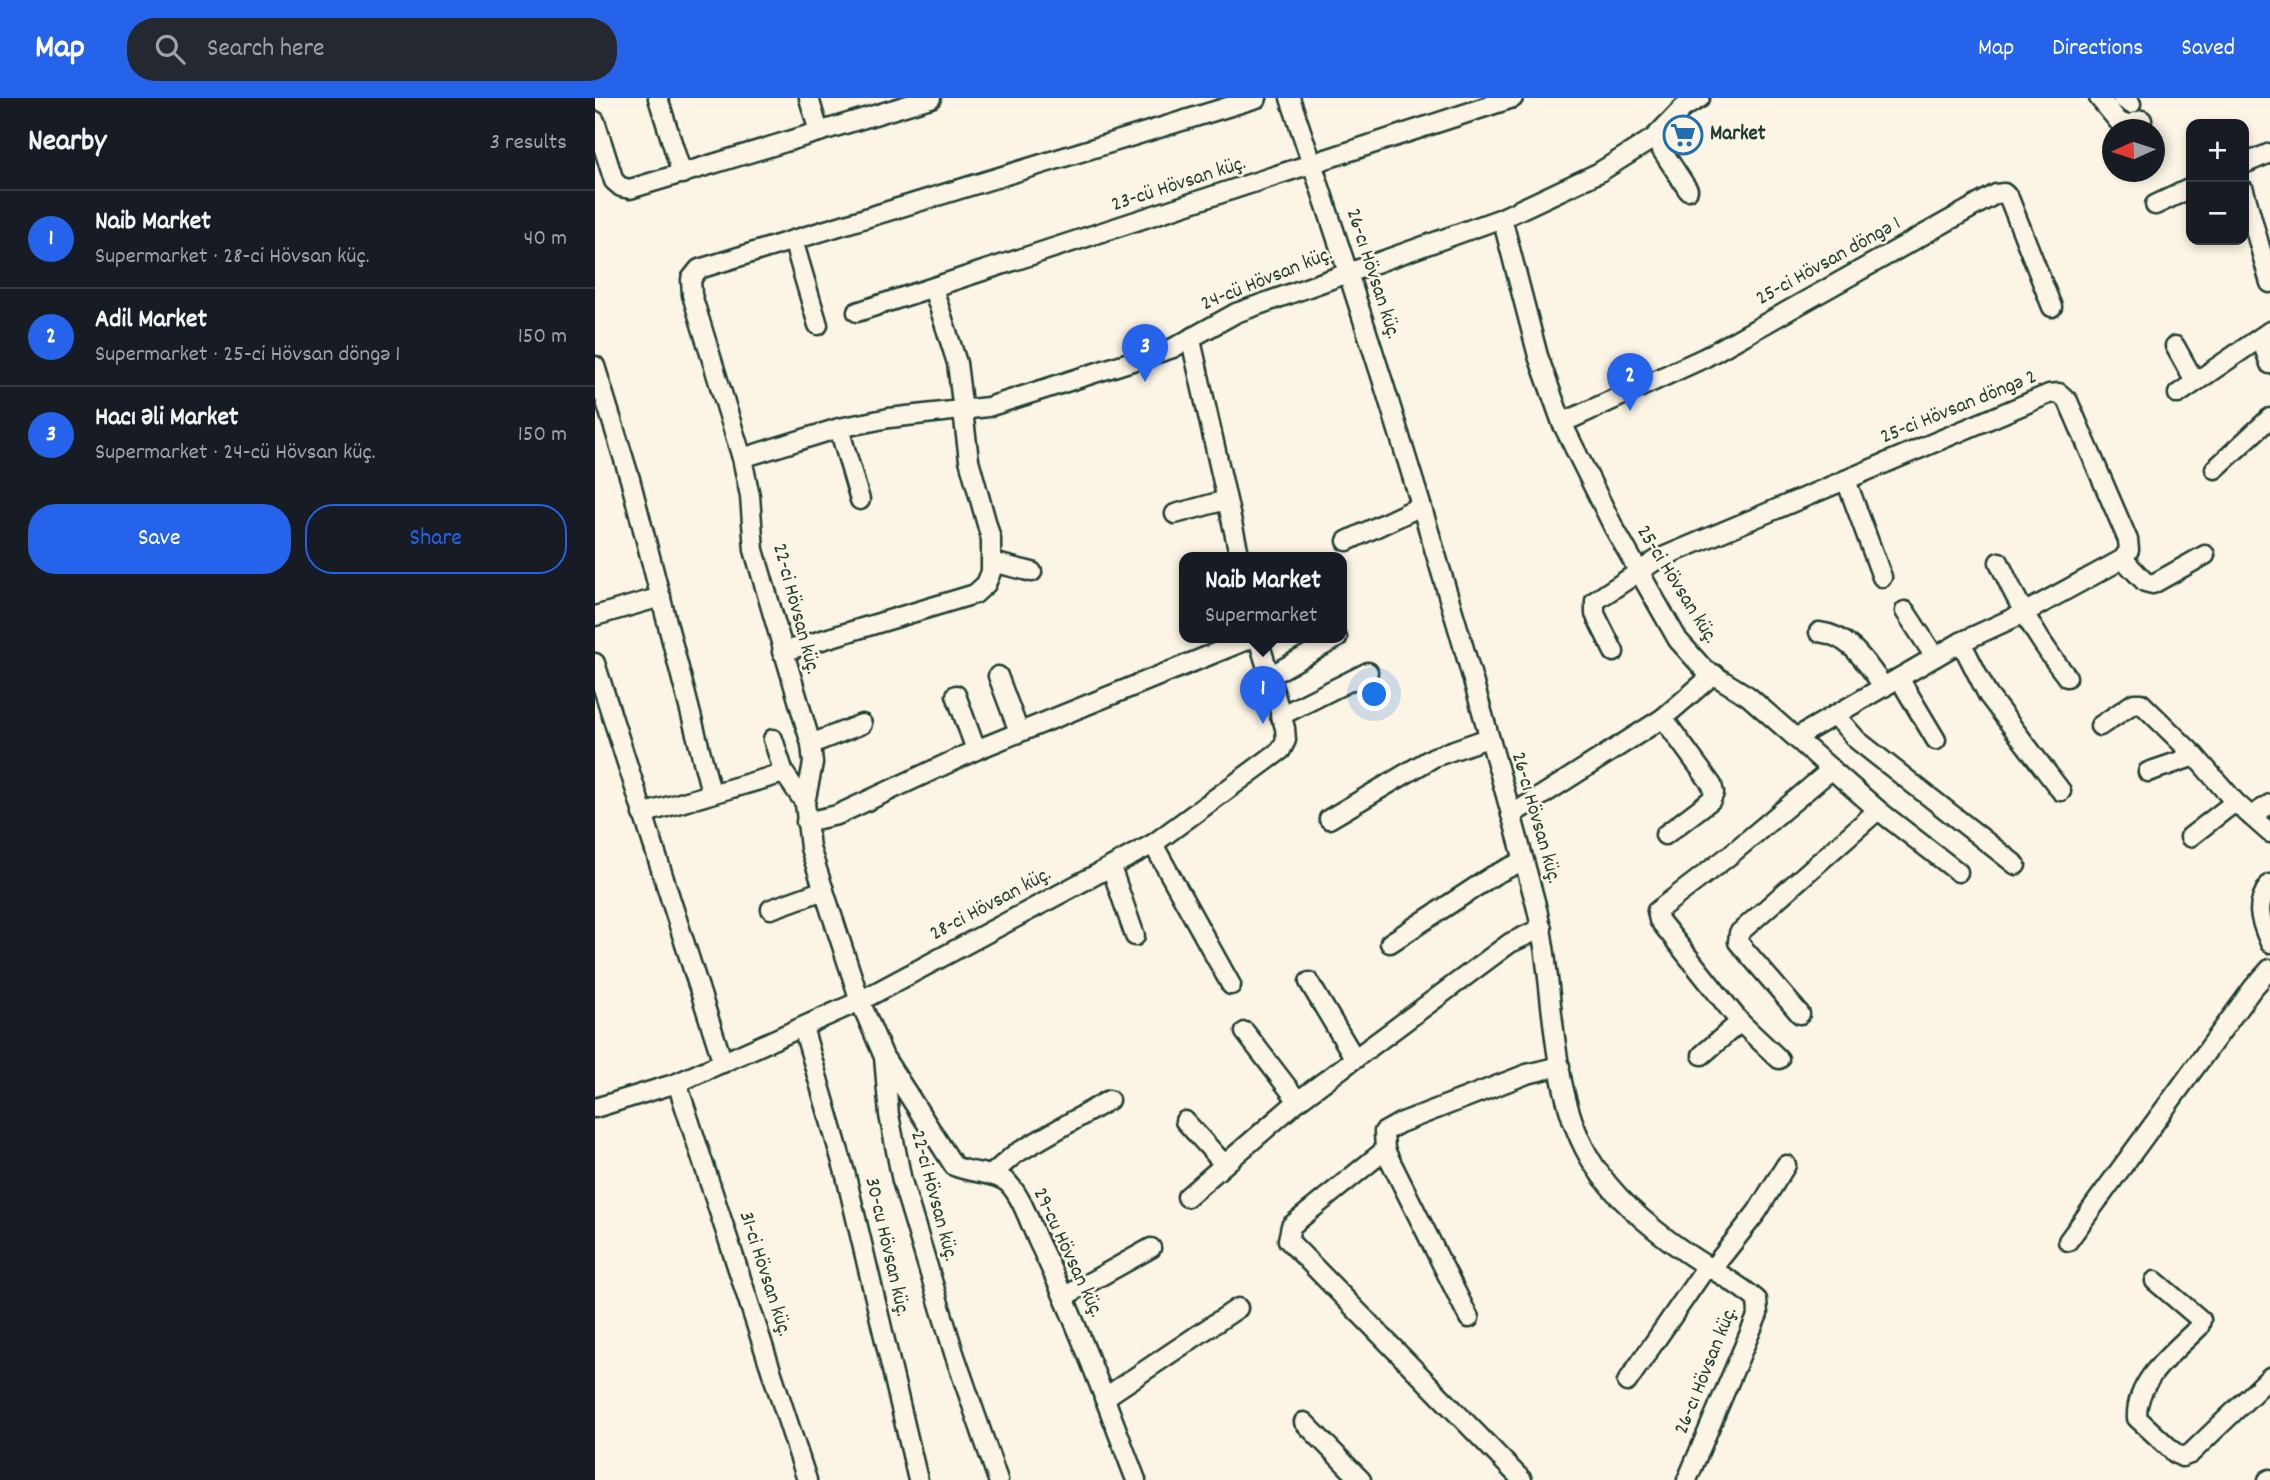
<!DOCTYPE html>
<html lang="en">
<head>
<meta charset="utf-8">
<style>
  :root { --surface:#171b24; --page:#242831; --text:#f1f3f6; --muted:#9ea1a6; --line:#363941; --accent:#2563eb }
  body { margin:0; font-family:Dekko,sans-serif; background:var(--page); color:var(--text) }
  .controls { position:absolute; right:21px; top:21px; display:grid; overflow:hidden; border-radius:14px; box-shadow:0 4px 10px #0003 }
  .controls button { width:63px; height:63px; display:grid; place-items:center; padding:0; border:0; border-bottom:2px solid var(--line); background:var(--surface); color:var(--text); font:35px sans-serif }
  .compass { position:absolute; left:1507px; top:21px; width:63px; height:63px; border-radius:50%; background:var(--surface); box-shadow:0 4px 10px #0003; rotate:267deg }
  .you { position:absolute; left:780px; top:597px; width:24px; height:24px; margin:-18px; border:5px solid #fff; border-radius:50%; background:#1a73e8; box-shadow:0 0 0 10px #1a73e833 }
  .badge { display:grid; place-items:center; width:46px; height:46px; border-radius:50%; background:var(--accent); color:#fff; font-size:23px; font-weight:700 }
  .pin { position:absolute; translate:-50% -58px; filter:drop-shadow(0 2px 4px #0008) }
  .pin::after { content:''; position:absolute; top:37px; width:24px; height:21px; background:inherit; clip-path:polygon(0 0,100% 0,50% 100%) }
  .popup { position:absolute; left:584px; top:454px; width:168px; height:91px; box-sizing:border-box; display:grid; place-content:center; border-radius:14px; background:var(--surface); filter:drop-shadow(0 2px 5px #0005); font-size:23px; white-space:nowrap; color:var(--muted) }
  .popup b { font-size:26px; color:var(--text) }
  .popup::after { content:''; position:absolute; left:50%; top:100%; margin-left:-14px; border:14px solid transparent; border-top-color:var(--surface) }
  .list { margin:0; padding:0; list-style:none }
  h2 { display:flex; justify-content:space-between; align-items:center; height:91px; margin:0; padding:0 28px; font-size:30px }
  h2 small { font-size:23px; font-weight:400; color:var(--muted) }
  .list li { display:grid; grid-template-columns:46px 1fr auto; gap:21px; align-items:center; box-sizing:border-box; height:98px; padding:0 28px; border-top:2px solid var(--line) }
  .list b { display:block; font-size:26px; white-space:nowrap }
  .list p { margin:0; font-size:23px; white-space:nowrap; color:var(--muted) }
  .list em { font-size:23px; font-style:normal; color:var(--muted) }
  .actions { display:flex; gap:14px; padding:21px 28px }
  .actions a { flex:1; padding:16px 0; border:2px solid var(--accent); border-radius:28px; text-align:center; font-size:24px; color:var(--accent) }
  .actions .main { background:var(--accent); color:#fff }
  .icon { flex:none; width:38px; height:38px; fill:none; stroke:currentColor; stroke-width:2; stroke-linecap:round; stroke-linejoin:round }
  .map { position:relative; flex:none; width:1675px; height:1382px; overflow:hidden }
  header { display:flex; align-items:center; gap:42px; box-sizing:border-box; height:98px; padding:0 35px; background:var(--accent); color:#fff }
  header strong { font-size:33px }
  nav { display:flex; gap:38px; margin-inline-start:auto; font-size:24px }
  .search { width:490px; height:63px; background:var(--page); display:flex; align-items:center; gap:18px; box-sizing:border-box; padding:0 24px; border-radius:28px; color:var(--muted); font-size:26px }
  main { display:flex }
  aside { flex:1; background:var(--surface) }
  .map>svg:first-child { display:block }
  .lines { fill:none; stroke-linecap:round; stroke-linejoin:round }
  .street-casing { stroke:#1f3d34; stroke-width:23 }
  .street { stroke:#fcf5e5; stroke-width:18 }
  .labels { text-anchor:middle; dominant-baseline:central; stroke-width:5; stroke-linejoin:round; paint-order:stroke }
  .poi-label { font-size:21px; font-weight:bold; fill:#1f3d34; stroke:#fcf5e5; text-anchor:start }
  .street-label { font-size:21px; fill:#1f3d34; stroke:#fcf5e5 }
</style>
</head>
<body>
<header>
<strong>Map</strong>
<div class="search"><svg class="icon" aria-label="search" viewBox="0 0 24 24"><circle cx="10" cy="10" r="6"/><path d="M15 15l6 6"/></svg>Search here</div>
<nav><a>Map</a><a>Directions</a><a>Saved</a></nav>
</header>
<main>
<aside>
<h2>Nearby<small>3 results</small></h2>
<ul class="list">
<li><span class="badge">1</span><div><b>Naib Market</b><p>Supermarket · 28-ci Hövsan küç.</p></div><em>40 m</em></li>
<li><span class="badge">2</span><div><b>Adil Market</b><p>Supermarket · 25-ci Hövsan döngə 1</p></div><em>150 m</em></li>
<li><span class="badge">3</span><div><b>Hacı Əli Market</b><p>Supermarket · 24-cü Hövsan küç.</p></div><em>150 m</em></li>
</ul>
<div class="actions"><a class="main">Save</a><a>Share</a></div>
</aside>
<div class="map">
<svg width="1675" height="1382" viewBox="0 0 1675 1382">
  <rect width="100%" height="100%" fill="#fcf5e5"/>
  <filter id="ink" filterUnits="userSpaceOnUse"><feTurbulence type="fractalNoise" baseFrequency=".0143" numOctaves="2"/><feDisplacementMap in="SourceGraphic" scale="14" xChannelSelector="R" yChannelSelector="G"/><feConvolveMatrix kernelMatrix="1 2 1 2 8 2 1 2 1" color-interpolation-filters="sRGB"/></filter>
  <g filter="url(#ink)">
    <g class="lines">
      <defs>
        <g id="street">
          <polyline points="63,0 87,76"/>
          <polyline points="214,0 224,34"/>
          <path d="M 695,0 C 785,265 867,533 940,803 C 962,887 951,994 999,1067 C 1021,1102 1057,1131 1090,1154 C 1114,1171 1140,1183 1162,1202 L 1163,1216 L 1092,1382"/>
          <polyline points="1504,0 1524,24 1532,27 1547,22"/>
          <polyline points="1527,0 1536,6"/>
          <polyline points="0,23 19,83 26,89 35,91 336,0"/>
          <polyline points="1059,40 1093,92"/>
          <polyline points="1649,66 1675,55"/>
          <polyline points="1649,92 1675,185"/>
          <polyline points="1560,107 1596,90"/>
          <polyline points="907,120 943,258 967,325 1018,428 1083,542 1109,571 1153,598 1283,712 1363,774"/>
          <polyline points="198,142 223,227"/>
          <polyline points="262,214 918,0"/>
          <polyline points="1666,241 1675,266"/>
          <polyline points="596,242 645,460"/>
          <polyline points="1580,248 1600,284"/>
          <polyline points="0,268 35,381 116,694"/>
          <polyline points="1583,296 1675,233"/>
          <polyline points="967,325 1109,260 1401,96 1409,95 1414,100 1457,209"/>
          <polyline points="244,330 265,402"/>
          <polyline points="147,360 244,330 294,320 393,309 578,250 641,215 907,120 1003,75 1059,40 1088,10 1105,0"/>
          <polyline points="1620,371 1675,320"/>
          <polyline points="1251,382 1287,479"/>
          <polyline points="580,416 631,402"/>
          <polyline points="752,443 826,408"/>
          <polyline points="1528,461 1550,484 1558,486 1610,457"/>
          <polyline points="397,464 437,474"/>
          <path d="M 1404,464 C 1423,507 1443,543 1472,579"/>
          <polyline points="1310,513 1340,559"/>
          <polyline points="0,518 66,499"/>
          <path d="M 1224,534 C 1256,538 1270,564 1289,589"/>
          <polyline points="1366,544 1393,597 1466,693"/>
          <polyline points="187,554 380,496 391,486 396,474 396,441 374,362 362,265 338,190"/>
          <polyline points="1019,554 1000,516 1000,503 1063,461 1454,296 1464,295 1473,303 1533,442 1534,452 1528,461 1427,516 1366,544 1202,639"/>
          <polyline points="0,565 128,965"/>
          <polyline points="403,578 424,634"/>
          <polyline points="673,579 742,540"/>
          <polyline points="1304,580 1341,642"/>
          <polyline points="361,597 381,652"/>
          <polyline points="1240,617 1262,642 1421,767"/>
          <polyline points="685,618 773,574"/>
          <polyline points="1068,620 1117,687 1119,695 1116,702 1070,737"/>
          <polyline points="1505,628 1539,605 1546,605 1600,658 1640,704 1675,735"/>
          <polyline points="178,641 189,675 210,705"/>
          <polyline points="216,646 267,626"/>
          <polyline points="1553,674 1600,658"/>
          <polyline points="47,716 189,675"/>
          <polyline points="916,717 1068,620 1119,576"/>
          <polyline points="1656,718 1675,706"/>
          <polyline points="734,721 839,659 893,640"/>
          <polyline points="211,724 242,717 381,652 657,540"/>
          <polyline points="1595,739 1640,704"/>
          <polyline points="558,746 636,887"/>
          <polyline points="516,769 540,838"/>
          <path d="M 1675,786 C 1659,807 1665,822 1675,845"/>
          <polyline points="176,811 229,792"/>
          <polyline points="795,845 899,777 928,763"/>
          <polyline points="714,884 760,961"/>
          <polyline points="1205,916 1143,844 1144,835 1283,712"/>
          <polyline points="208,929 251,1078 323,1382"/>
          <polyline points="650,934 703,1003"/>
          <polyline points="1107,957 1145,924"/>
          <polyline points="1184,961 1145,924 1064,822 1062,813 1135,757 1237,671"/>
          <path d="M 291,962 L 359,1068 C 377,1076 402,1074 414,1086 C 427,1100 435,1125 443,1143 C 481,1221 510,1302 541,1382"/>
          <polyline points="82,985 212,1382"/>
          <polyline points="0,1010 82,985 265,903 558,746 686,652 691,642 690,630 663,540"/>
          <polyline points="590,1023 629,1066"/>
          <polyline points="790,1052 696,1128 693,1142 927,1382"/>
          <polyline points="397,1076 420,1056 514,1002"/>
          <polyline points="592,1099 703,1003 915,845 947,830"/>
          <polyline points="1473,1143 1658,890 1675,871"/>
          <polyline points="1117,1171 1162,1114 1191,1067"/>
          <path d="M 1560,1183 L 1606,1222 L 1604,1229 C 1580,1253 1540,1282 1542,1320 L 1580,1355 L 1587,1359 L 1595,1356 L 1675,1279"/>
          <polyline points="470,1198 556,1150"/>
          <polyline points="874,1220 790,1052 789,1034 805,1025 932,976 965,968"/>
          <polyline points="1032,1284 1112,1168"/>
          <polyline points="509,1300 643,1210"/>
          <polyline points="709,1324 766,1382"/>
          <polyline points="403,1382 359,1255 307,1083 294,1017 289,959 265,903 215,750 210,705 218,665 216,646 159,452 155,398 147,360 97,197 96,181 104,171 662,0"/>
          <polyline points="1673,1382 1675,1381"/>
        </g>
      </defs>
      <!-- street casing -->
      <use href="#street" class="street-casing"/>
      <!-- street -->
      <use href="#street" class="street"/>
    </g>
  </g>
  <!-- icons -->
  <defs>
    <symbol id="supermarket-ring" viewBox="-11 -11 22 22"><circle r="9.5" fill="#fcf5e5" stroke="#1f6fb2" stroke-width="1.5"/><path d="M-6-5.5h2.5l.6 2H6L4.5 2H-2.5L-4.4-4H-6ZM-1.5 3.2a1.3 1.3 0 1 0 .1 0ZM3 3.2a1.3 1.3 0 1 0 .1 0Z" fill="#1f6fb2"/></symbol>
  </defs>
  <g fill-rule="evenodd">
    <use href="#supermarket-ring" x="1066" y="15" width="44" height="44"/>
  </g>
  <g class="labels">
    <!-- poi labels -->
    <g class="poi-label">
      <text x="1115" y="37">Market</text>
    </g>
    <!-- street labels -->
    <g class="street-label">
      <text transform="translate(584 87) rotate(-18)">23-cü Hövsan küç.</text>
      <text transform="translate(1234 164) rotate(-29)">25-ci Hövsan döngə 1</text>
      <text transform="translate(777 176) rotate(72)">26-cı Hövsan küç.</text>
      <text transform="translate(672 182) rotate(-22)">24-cü Hövsan küç.</text>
      <text transform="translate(1364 310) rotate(-22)">25-ci Hövsan döngə 2</text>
      <text transform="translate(1081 487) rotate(58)">25-ci Hövsan küç.</text>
      <text transform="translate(200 511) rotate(75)">22-ci Hövsan küç.</text>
      <text transform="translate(940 720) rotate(74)">26-cı Hövsan küç.</text>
      <text transform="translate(396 807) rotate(-28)">28-ci Hövsan küç.</text>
      <text transform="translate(338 1098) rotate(75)">22-ci Hövsan küç.</text>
      <text transform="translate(291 1149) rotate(77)">30-cu Hövsan küç.</text>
      <text transform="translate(472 1155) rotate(65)">29-cu Hövsan küç.</text>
      <text transform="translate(169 1176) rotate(72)">31-ci Hövsan küç.</text>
      <text transform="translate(1112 1273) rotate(-68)">26-cı Hövsan küç.</text>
    </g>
  </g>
</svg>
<div class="controls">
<button>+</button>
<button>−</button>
</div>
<svg class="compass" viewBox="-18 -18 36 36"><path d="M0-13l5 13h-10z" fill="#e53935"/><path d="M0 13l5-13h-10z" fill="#9ea1a6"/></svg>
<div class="you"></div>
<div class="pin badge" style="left:668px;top:626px">1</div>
<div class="popup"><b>Naib Market</b>Supermarket</div>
<div class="pin badge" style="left:1035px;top:313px">2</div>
<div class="pin badge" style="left:550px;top:284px">3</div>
</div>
</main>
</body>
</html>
